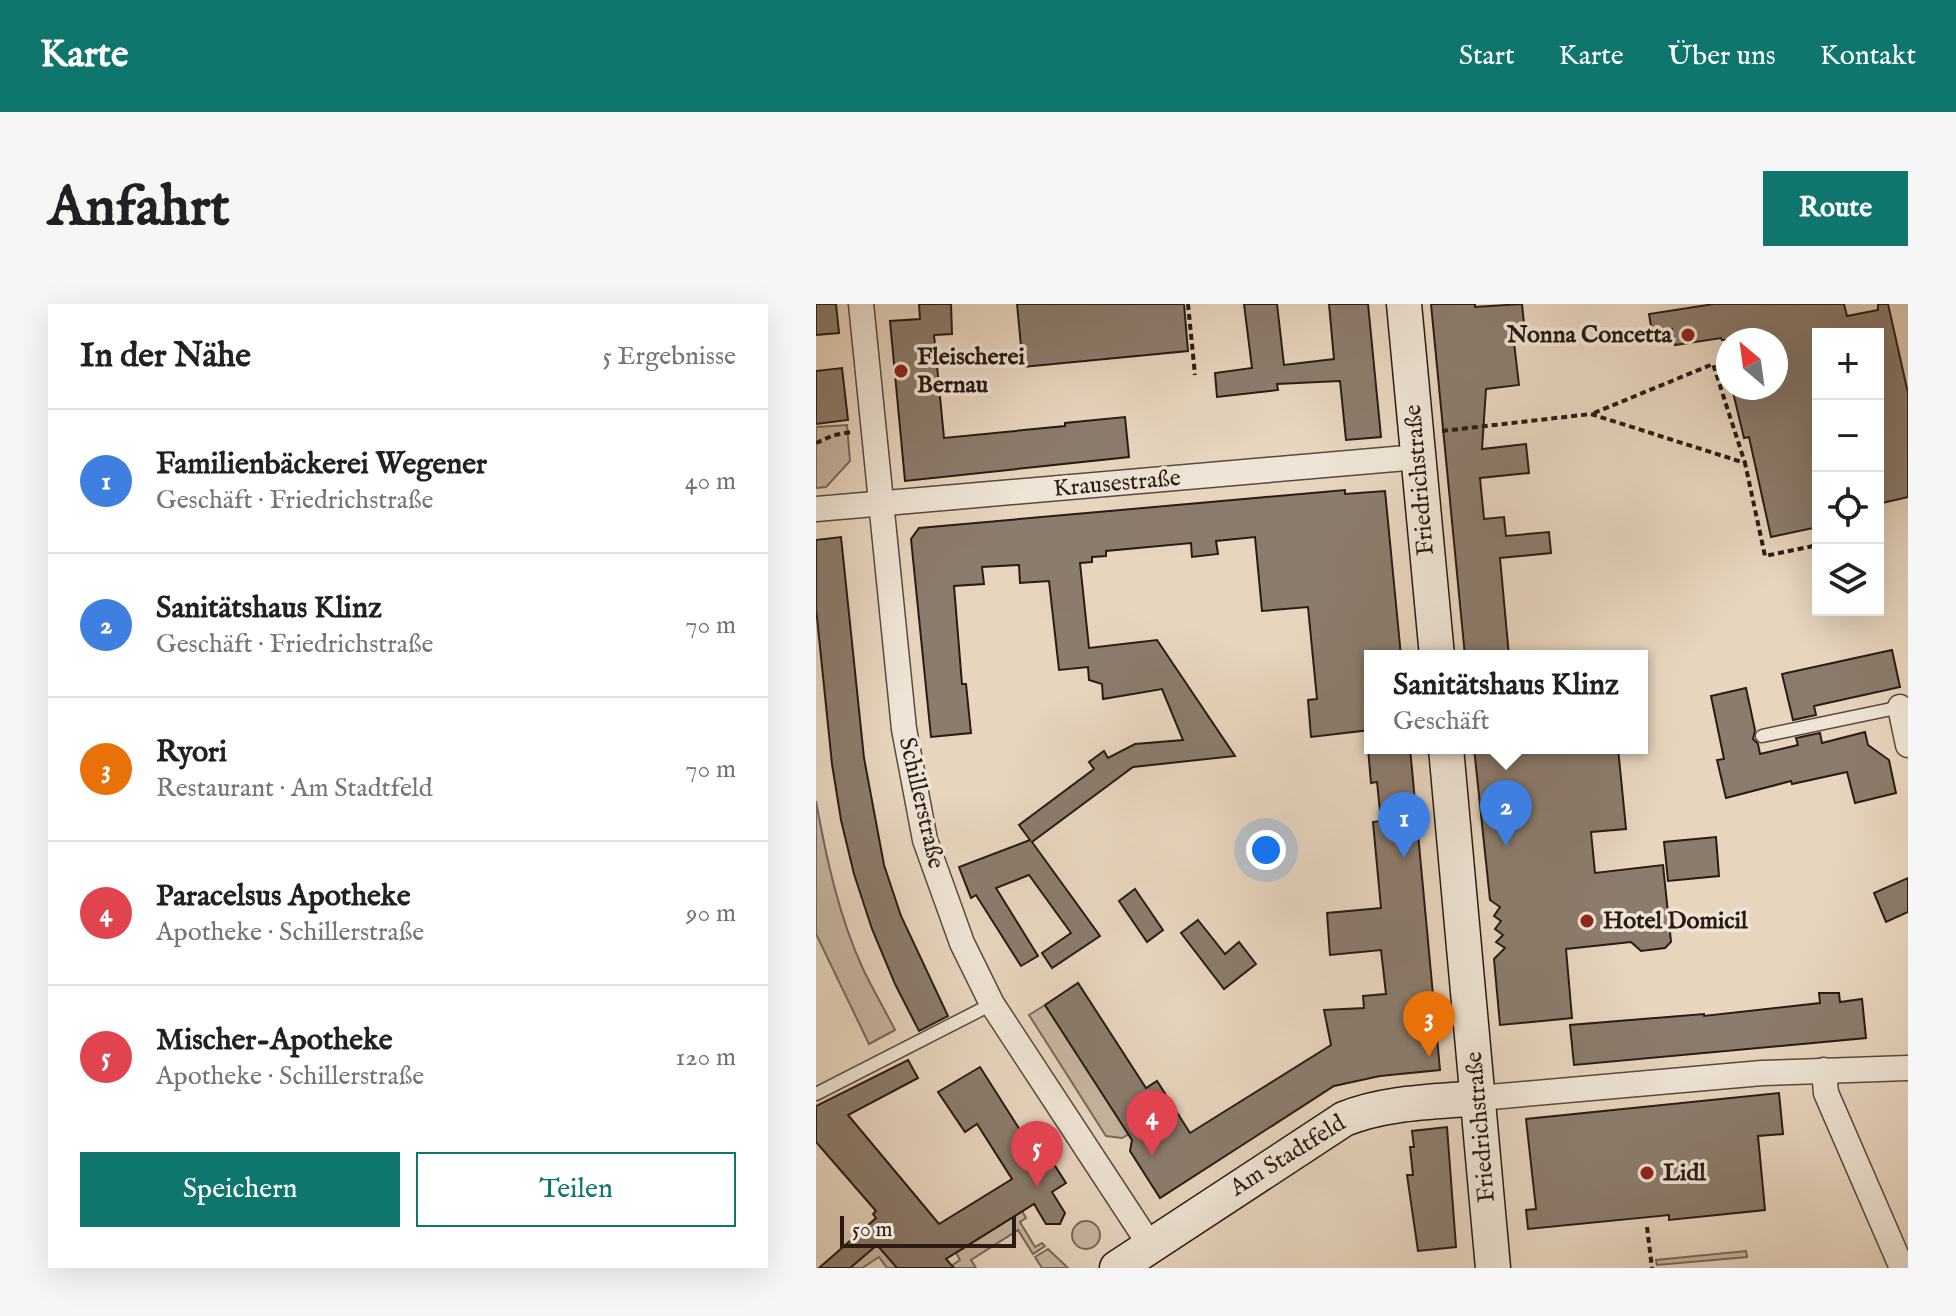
<!DOCTYPE html>
<html lang="de">
<head>
<meta charset="utf-8">
<style>
  :root { --surface:#fff; --page:#f6f6f6; --text:#202124; --muted:#757577; --line:#e0e0e0; --accent:#0f766e }
  body { margin:0; font-family:"IM FELL English",serif; background:var(--page); color:var(--text) }
  .controls { position:absolute; right:24px; top:24px; display:grid; overflow:hidden; border-radius:0px; box-shadow:0 8px 32px #0002 }
  .controls button { width:72px; height:72px; display:grid; place-items:center; padding:0; border:0; border-bottom:2px solid var(--line); background:var(--surface); color:var(--text); font:40px sans-serif }
  .compass { position:absolute; left:900px; top:24px; width:72px; height:72px; border-radius:50%; background:var(--surface); box-shadow:0 8px 32px #0002; rotate:331deg }
  .scale { position:absolute; left:24px; bottom:20px; width:176px; box-sizing:border-box; padding-left:8px; border:4px solid #2a1b15; border-top:0; font-size:22px; line-height:28px; white-space:nowrap; color:#2a1b15; -webkit-text-stroke:6px #efe4d5; paint-order:stroke }
  .you { position:absolute; left:450px; top:546px; width:28px; height:28px; margin:-20px; border:6px solid #fff; border-radius:50%; background:#1a73e8; box-shadow:0 0 0 12px #1a73e833 }
  .badge { display:grid; place-items:center; width:52px; height:52px; border-radius:50%; background:var(--accent); color:#fff; font-size:26px; font-weight:700 }
  .pin { position:absolute; translate:-50% -66px; filter:drop-shadow(0 2px 4px #0008) }
  .pin::after { content:''; position:absolute; top:42px; width:28px; height:24px; background:inherit; clip-path:polygon(0 0,100% 0,50% 100%) }
  .popup { position:absolute; left:548px; top:346px; width:284px; height:104px; box-sizing:border-box; display:grid; place-content:center; border-radius:0px; background:var(--surface); filter:drop-shadow(0 2px 6px #0005); font-size:26px; white-space:nowrap; color:var(--muted) }
  .popup b { font-size:30px; color:var(--text) }
  .popup::after { content:''; position:absolute; left:50%; top:100%; margin-left:-16px; border:16px solid transparent; border-top-color:var(--surface) }
  .list { margin:0; padding:0; list-style:none }
  h2 { display:flex; justify-content:space-between; align-items:center; height:104px; margin:0; padding:0 32px; font-size:34px }
  h2 small { font-size:26px; font-weight:400; color:var(--muted) }
  .list li { display:grid; grid-template-columns:52px 1fr auto; gap:24px; align-items:center; box-sizing:border-box; height:144px; padding:0 32px; border-top:2px solid var(--line) }
  .list b { display:block; font-size:30px; white-space:nowrap }
  .list p { margin:0; font-size:26px; white-space:nowrap; color:var(--muted) }
  .list em { font-size:26px; font-style:normal; color:var(--muted) }
  .actions { display:flex; gap:16px; padding:24px 32px }
  .actions a { flex:1; padding:18px 0; border:2px solid var(--accent); border-radius:0px; text-align:center; font-size:28px; color:var(--accent) }
  .actions .main { background:var(--accent); color:#fff }
  .icon { flex:none; width:44px; height:44px; fill:none; stroke:currentColor; stroke-width:2; stroke-linecap:round; stroke-linejoin:round }
  .map { position:relative; flex:none; width:1092px; height:964px; overflow:hidden; border-radius:0px }
  header { display:flex; align-items:center; gap:48px; box-sizing:border-box; height:112px; padding:0 40px; background:var(--accent); color:#fff }
  header strong { font-size:38px }
  nav { display:flex; gap:44px; margin-inline-start:auto; font-size:28px }
  .intro { display:flex; align-items:center; justify-content:space-between; box-sizing:border-box; height:192px; padding:0 48px }
  h1 { margin:0; font-size:56px }
  .button { padding:20px 36px; border-radius:0px; background:var(--accent); color:#fff; font-size:28px; font-weight:700 }
  main { display:flex; gap:48px; padding:0 48px }
  aside { flex:1; background:var(--surface); border-radius:0px; box-shadow:0 8px 32px #0002 }
  .map>svg:first-child { display:block }
  .green { fill:#c7b5a1; stroke:#78685b; stroke-width:2 }
  .building { fill:#8c7c6d; stroke:#2a1b15; stroke-width:2 }
  .lines { fill:none; stroke-linecap:round; stroke-linejoin:round }
  .lane-casing { stroke:#594a3f; stroke-width:15 }
  .street-casing { stroke:#594a3f; stroke-width:27 }
  .secondary-casing { stroke:#2a1b15; stroke-width:37 }
  .path { stroke:#2a1b15; stroke-width:4; stroke-dasharray:6 4; stroke-linecap:butt }
  .lane { stroke:#efe4d5; stroke-width:12 }
  .street { stroke:#efe4d5; stroke-width:24 }
  .secondary { stroke:#efe4d5; stroke-width:34 }
  .poi-dot { fill:#8f2418; stroke:#efe4d5; stroke-width:3 }
  .labels { text-anchor:middle; dominant-baseline:central; stroke-width:7; stroke-linejoin:round; paint-order:stroke }
  .poi-label { font-size:24px; font-weight:bold; fill:#2a1b15; stroke:#efe4d5; text-anchor:start }
  .street-label { font-size:24px; fill:#2a1b15; stroke:#efe4d5 }
</style>
</head>
<body>
<header>
<strong>Karte</strong>
<nav><a>Start</a><a>Karte</a><a>Über uns</a><a>Kontakt</a></nav>
</header>
<div class="intro"><h1>Anfahrt</h1><a class="button">Route</a></div>
<main>
<aside>
<h2>In der Nähe<small>5 Ergebnisse</small></h2>
<ul class="list">
<li><span class="badge" style="background:#3f7fe0">1</span><div><b>Familienbäckerei Wegener</b><p>Geschäft · Friedrichstraße</p></div><em>40 m</em></li>
<li><span class="badge" style="background:#3f7fe0">2</span><div><b>Sanitätshaus Klinz</b><p>Geschäft · Friedrichstraße</p></div><em>70 m</em></li>
<li><span class="badge" style="background:#e8710a">3</span><div><b>Ryori</b><p>Restaurant · Am Stadtfeld</p></div><em>70 m</em></li>
<li><span class="badge" style="background:#e0444e">4</span><div><b>Paracelsus Apotheke</b><p>Apotheke · Schillerstraße</p></div><em>90 m</em></li>
<li><span class="badge" style="background:#e0444e">5</span><div><b>Mischer-Apotheke</b><p>Apotheke · Schillerstraße</p></div><em>120 m</em></li>
</ul>
<div class="actions"><a class="main">Speichern</a><a>Teilen</a></div>
</aside>
<div class="map">
<svg width="1092" height="964" viewBox="0 0 1092 964">
  <rect width="100%" height="100%" fill="#e7d5be"/>
  <filter id="stains"><feTurbulence type="fractalNoise" baseFrequency=".0025" numOctaves="4"/><feColorMatrix values="0 0 0 0 .2 0 0 0 0 .09 0 0 0 0 .02 0 0 0 .5 -.17"/></filter>
  <radialGradient id="worn" r=".72"><stop offset=".6" stop-color="#630" stop-opacity="0"/><stop offset="1" stop-color="#630" stop-opacity=".3"/></radialGradient>
  <!-- green -->
  <g class="green">
    <polygon points="31,121 34,157 10,183 0,184 0,123"/>
    <path d="M 0,497 C 10,553 23,613 47,665 C 57,686 69,706 79,726 L 53,740 L 0,630 Z"/>
    <polygon points="229,701 313,830 306,834 290,832 213,711"/>
    <polygon points="206,907 210,914 204,918 219,943 226,939 229,942 217,950 202,926 155,956 160,964 132,964 144,956 140,949"/>
    <circle cx="270" cy="931" r="14"/>
    <polygon points="62,940 81,964 71,964 63,953 46,964 34,964"/>
    <polygon points="232,945 252,964 226,964 219,953"/>
    <polygon points="930,947 931,953 841,961 840,956"/>
  </g>
  <!-- building -->
  <g class="building">
    <polygon points="0,0 20,0 23,29 0,31"/>
    <polygon points="103,0 135,0 136,30 118,31 128,134 249,122 249,119 309,113 313,153 89,177 74,17 104,15"/>
    <polygon points="201,0 368,0 372,47 207,63"/>
    <polygon points="428,0 461,0 468,61 518,55 513,0 552,0 565,133 530,136 524,77 461,80 462,86 401,93 399,69 436,64"/>
    <polygon points="615,0 659,0 659,3 706,0 708,20 696,22 703,81 670,85 666,145 710,140 713,169 664,174 668,215 688,213 690,232 733,228 735,249 684,254 693,352 649,352"/>
    <polygon points="898,0 1028,0 1031,12 1062,6 1062,0 1072,0 1092,89 1092,193 1062,200 1062,30 1002,30 1002,223 955,233 933,133 928,134 916,84 960,84 960,36 906,36 905,34 859,41 856,25 836,28 833,10"/>
    <polygon points="26,64 32,116 0,120 0,67"/>
    <polygon points="529,186 529,190 569,187 585,352 554,352 554,426 495,433 492,396 501,395 492,303 446,307 439,233 400,237 402,250 376,253 375,239 290,247 290,252 276,253 276,258 264,259 273,344 341,336 419,452 317,463 216,538 284,632 236,664 226,649 255,629 213,571 180,584 222,652 205,662 160,591 155,594 143,563 214,536 203,521 278,465 273,458 288,447 292,454 319,440 367,436 346,385 287,395 286,380 273,376 272,363 243,366 233,277 204,279 203,261 166,263 168,280 138,282 146,380 150,380 155,429 115,433 95,235 103,224"/>
    <polygon points="25,233 48,454 68,561 85,612 132,712 103,727 79,680 56,625 38,570 25,516 16,460 0,304 0,236"/>
    <polygon points="1076,346 1084,383 998,402 1000,411 977,416 966,370"/>
    <polygon points="930,384 939,426 937,435 942,440 944,450 982,441 980,434 1004,429 1006,439 1049,428 1052,441 1073,456 1080,489 1039,499 1031,468 976,480 975,477 910,494 901,456 908,455 895,392"/>
    <polygon points="552,444 594,444 624,766 564,772 518,782 344,894 314,847 316,836 229,701 262,679 330,784 341,777 374,829 515,741 508,706 548,704 547,692 570,690 565,646 514,651 511,609 565,604 557,518 565,517 561,478 555,479"/>
    <polygon points="658,444 802,444 810,525 775,528 779,569 847,561 855,638 849,644 825,647 815,638 750,645 756,714 684,721 678,655 689,644 680,638 687,631 679,625 685,617 678,612 684,603 674,596"/>
    <polygon points="900,533 903,572 852,577 848,538"/>
    <polygon points="1092,574 1092,608 1070,618 1058,589"/>
    <polygon points="319,585 347,626 331,638 303,597"/>
    <polygon points="382,616 409,650 423,638 440,660 408,685 365,629"/>
    <polygon points="1003,689 1023,689 1024,698 1046,695 1050,734 758,761 754,721 888,710 888,712 1004,699"/>
    <polygon points="92,756 102,774 32,811 123,920 196,875 161,820 149,828 122,788 164,763 223,856 232,851 250,879 236,888 249,909 244,920 230,920 218,900 130,955 138,964 81,964 61,941 34,964 3,964 60,914 57,910 60,907 0,838 0,802"/>
    <polygon points="963,789 967,830 942,832 949,906 853,916 853,911 712,925 710,906 720,905 710,815"/>
    <polygon points="631,823 640,943 602,947 591,871 597,871 594,843 598,843 596,827"/>
  </g>
  <g class="lines">
    <defs>
      <g id="lane">
        <polyline points="946,432 1085,403"/>
        <polyline points="0,790 176,700"/>
      </g>
      <g id="street">
        <polyline points="45,0 88,425 109,536 146,639 176,700 334,941"/>
        <polyline points="0,205 602,153"/>
        <polyline points="1084,403 1092,441"/>
        <polyline points="1008,766 1010,789 1086,964"/>
        <polyline points="663,794 946,769 1092,764"/>
      </g>
      <g id="secondary">
        <polyline points="588,0 621,352"/>
        <polyline points="630,444 677,964"/>
        <path d="M 301,964 L 528,815 C 570,798 618,798 663,794"/>
      </g>
    </defs>
    <!-- lane casing -->
    <use href="#lane" class="lane-casing"/>
    <!-- street casing -->
    <use href="#street" class="street-casing"/>
    <!-- secondary casing -->
    <use href="#secondary" class="secondary-casing"/>
    <!-- path -->
    <g class="path">
      <polyline points="372,0 379,71"/>
      <polyline points="778,109 897,60 929,159"/>
      <polyline points="626,127 775,110 929,159 949,252 1002,241"/>
      <polyline points="0,139 18,131 36,128"/>
      <polyline points="831,923 836,964"/>
    </g>
    <!-- lane -->
    <use href="#lane" class="lane"/>
    <!-- street -->
    <use href="#street" class="street"/>
    <!-- secondary -->
    <use href="#secondary" class="secondary"/>
  </g>
  <!-- markers -->
  <g class="poi-dot">
    <circle cx="872" cy="31" r="8"/>
    <circle cx="85" cy="67" r="8"/>
    <circle cx="771" cy="617" r="8"/>
    <circle cx="831" cy="869" r="8"/>
  </g>
  <g class="labels">
    <!-- poi labels -->
    <g class="poi-label">
      <text x="856" y="31" text-anchor="end">Nonna Concetta</text>
      <text x="101" y="53">Fleischerei<tspan x="101" dy="28">Bernau</tspan></text>
      <text x="787" y="617">Hotel Domicil</text>
      <text x="847" y="869">Lidl</text>
    </g>
    <!-- street labels -->
    <g class="street-label">
      <text transform="translate(604 176) rotate(-95)">Friedrichstraße</text>
      <text transform="translate(301 180) rotate(-5)">Krausestraße</text>
      <text transform="translate(105 499) rotate(77)">Schillerstraße</text>
      <text transform="translate(665 823) rotate(-95)">Friedrichstraße</text>
      <text transform="translate(472 852) rotate(-32)">Am Stadtfeld</text>
    </g>
  </g>
  <rect width="100%" height="100%" filter="url(#stains)"/>
  <rect width="100%" height="100%" fill="url(#worn)"/>
</svg>
<div class="controls">
<button>+</button>
<button>−</button>
<button><svg class="icon" aria-label="locate" viewBox="0 0 24 24"><circle cx="12" cy="12" r="6"/><path d="M12 2v4M12 18v4M2 12h4M18 12h4"/></svg></button>
<button><svg class="icon" aria-label="layers" viewBox="0 0 24 24"><path d="M12 4l9 5-9 5-9-5zM3 14l9 5 9-5"/></svg></button>
</div>
<svg class="compass" viewBox="-18 -18 36 36"><path d="M0-13l5 13h-10z" fill="#e53935"/><path d="M0 13l5-13h-10z" fill="#757577"/></svg>
<div class="scale">50 m</div>
<div class="you"></div>
<div class="pin badge" style="left:588px;top:554px;background:#3f7fe0">1</div>
<div class="pin badge" style="left:690px;top:542px;background:#3f7fe0">2</div>
<div class="popup"><b>Sanitätshaus Klinz</b>Geschäft</div>
<div class="pin badge" style="left:613px;top:753px;background:#e8710a">3</div>
<div class="pin badge" style="left:336px;top:852px;background:#e0444e">4</div>
<div class="pin badge" style="left:221px;top:883px;background:#e0444e">5</div>
</div>
</main>
</body>
</html>
